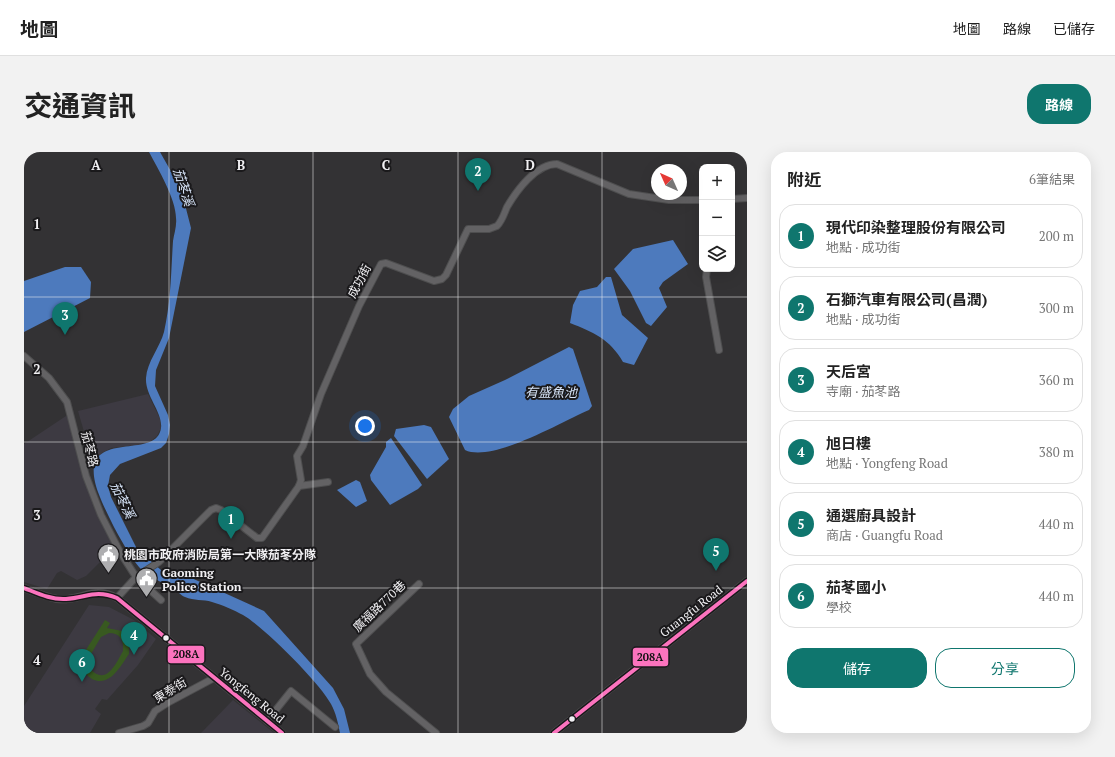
<!DOCTYPE html>
<html lang="zh-TW">
<head>
<meta charset="utf-8">
<style>
  :root { --surface:#fff; --page:#f2f2f2; --text:#222; --muted:#767676; --line:#e0e0e0; --accent:#0f766e }
  body { margin:0; font-family:"PT Serif","Noto Sans TC",serif; background:var(--page); color:var(--text) }
  .controls { position:absolute; right:12px; top:12px; display:grid; overflow:hidden; border-radius:8px; box-shadow:0 4px 16px #0002 }
  .controls button { width:36px; height:36px; display:grid; place-items:center; padding:0; border:0; border-bottom:1px solid var(--line); background:var(--surface); color:var(--text); font:20px sans-serif }
  .compass { position:absolute; left:627px; top:12px; width:36px; height:36px; border-radius:50%; background:var(--surface); box-shadow:0 4px 16px #0002; rotate:315deg }
  .you { position:absolute; left:341px; top:274px; width:14px; height:14px; margin:-10px; border:3px solid #fff; border-radius:50%; background:#1a73e8; box-shadow:0 0 0 6px #1a73e833 }
  .badge { display:grid; place-items:center; width:26px; height:26px; border-radius:50%; background:var(--accent); color:#fff; font-size:13px; font-weight:700 }
  .pin { position:absolute; translate:-50% -33px; filter:drop-shadow(0 1px 2px #0008) }
  .pin::after { content:''; position:absolute; top:21px; width:14px; height:12px; background:inherit; clip-path:polygon(0 0,100% 0,50% 100%) }
  .list { margin:0; padding:0; list-style:none }
  h2 { display:flex; justify-content:space-between; align-items:center; height:52px; margin:0; padding:0 16px; font-size:17px }
  h2 small { font-size:13px; font-weight:400; color:var(--muted) }
  .list li { display:grid; grid-template-columns:26px 1fr auto; gap:12px; align-items:center; box-sizing:border-box; height:64px; margin:0 8px 8px; padding:0 8px; border:1px solid var(--line); border-radius:16px }
  .list b { display:block; font-size:15px; white-space:nowrap }
  .list p { margin:0; font-size:13px; white-space:nowrap; color:var(--muted) }
  .list em { font-size:13px; font-style:normal; color:var(--muted) }
  .actions { display:flex; gap:8px; padding:12px 16px }
  .actions a { flex:1; padding:9px 0; border:1px solid var(--accent); border-radius:16px; text-align:center; font-size:14px; color:var(--accent) }
  .actions .main { background:var(--accent); color:#fff }
  .icon { flex:none; width:22px; height:22px; fill:none; stroke:currentColor; stroke-width:2; stroke-linecap:round; stroke-linejoin:round }
  .map { position:relative; flex:none; width:723px; height:581px; overflow:hidden; border-radius:16px }
  header { display:flex; align-items:center; gap:24px; box-sizing:border-box; height:56px; padding:0 20px; background:var(--surface); border-bottom:1px solid var(--line) }
  header strong { font-size:19px }
  nav { display:flex; gap:22px; margin-inline-start:auto; font-size:14px }
  .intro { display:flex; align-items:center; justify-content:space-between; box-sizing:border-box; height:96px; padding:0 24px }
  h1 { margin:0; font-size:28px }
  .button { padding:10px 18px; border-radius:16px; background:var(--accent); color:#fff; font-size:14px; font-weight:700 }
  main { display:flex; gap:24px; padding:0 24px }
  aside { flex:1; background:var(--surface); border-radius:16px; box-shadow:0 4px 16px #0002 }
  .map>svg:first-child { display:block }
  .built { fill:#3d3a42 }
  .green { fill:#385920; fill-rule:evenodd }
  .water { fill:#4d7abd }
  .lines { fill:none; stroke-linecap:round; stroke-linejoin:round }
  .minor-casing { stroke:#4e4e4f; stroke-width:8 }
  .minor { stroke:#636264; stroke-width:6 }
  .bus-1-casing { stroke:#1a191b; stroke-width:7 }
  .bus-1 { stroke:#fc73be; stroke-width:4 }
  .grid { fill:none; stroke:#f1f0f3; stroke-width:1; stroke-opacity:0.55 }
  .bus-dot { fill:#f1f0f3; stroke:#1a191b; stroke-width:1.5 }
  .labels { text-anchor:middle; dominant-baseline:central; stroke-width:4; stroke-linejoin:round; paint-order:stroke }
  .street-label { font-size:12px; fill:#f1f0f3; stroke:#1a191b }
  .poi-label { font-size:12px; font-weight:bold; fill:#f1f0f3; stroke:#1a191b; text-anchor:start }
  .water-label { font-size:13px; font-style:italic; fill:#d7e4f8; stroke:#1a191b }
  .grid-label { font-size:13px; text-anchor:middle; font-weight:bold; fill:#f1f0f3; stroke:#1a191b; stroke-width:4; stroke-linejoin:round; paint-order:stroke }
  .line-badge { stroke:#1a191b; stroke-width:1.5 }
  .pale-badge-label { font-size:11px; text-anchor:middle; font-weight:bold; fill:#111 }
</style>
</head>
<body>
<header>
<strong>地圖</strong>
<nav><a>地圖</a><a>路線</a><a>已儲存</a></nav>
</header>
<div class="intro"><h1>交通資訊</h1><a class="button">路線</a></div>
<main>
<div class="map">
<svg width="723" height="581" viewBox="0 0 723 581">
  <rect width="100%" height="100%" fill="#333234"/>
  <!-- built -->
  <g class="built">
    <polygon points="124,242 136,267 137,276 133,284 127,289 114,293 87,296 78,301 70,314 54,259"/>
    <polygon points="42,264 45,266 72,357 90,396 62,424 53,428 37,419 33,421 23,437 0,430 0,292"/>
    <polygon points="65,453 85,455 110,468 132,487 114,513 83,548 78,547 71,557 77,562 66,581 0,581 0,554"/>
    <polygon points="209,548 250,581 177,581"/>
  </g>
  <!-- green -->
  <path class="green" d="M 81,468 L 86,471 L 83,476 L 98,479 C 103,486 106,493 105,502 C 97,513 86,536 68,527 C 63,524 60,520 59,514 L 56,519 L 51,515 ZM 85,481 C 96,481 100,488 99,499 C 95,506 91,515 85,520 C 75,529 63,517 64,507 L 77,485 Z"/>
  <!-- water -->
  <g class="water">
    <path d="M 125,0 L 136,0 L 157,37 L 167,76 L 145,186 L 132,218 L 131,234 L 144,263 L 146,273 L 145,282 L 142,291 L 137,296 L 96,312 L 86,323 L 84,334 L 87,345 L 113,397 L 137,418 L 163,424 L 240,459 L 309,536 L 320,557 L 326,581 L 316,581 C 314,571 312,561 307,552 C 296,531 240,475 219,463 C 210,458 198,453 188,450 C 179,447 170,449 161,445 C 156,443 154,439 149,437 C 139,430 126,426 117,417 C 103,403 75,349 71,330 C 59,276 133,309 137,276 C 139,260 121,244 122,226 C 123,210 136,195 140,180 C 147,149 147,120 149,89 C 150,82 153,74 152,66 C 152,47 134,17 125,0 Z"/>
    <polygon points="649,88 664,112 639,130 635,136 643,155 627,174 622,171 606,139 590,117 609,97"/>
    <polygon points="41,115 57,115 67,130 66,146 0,180 0,129"/>
    <path d="M 582,125 L 587,125 L 598,163 L 624,186 L 610,213 L 599,210 C 586,187 569,180 546,171 L 549,153 L 556,139 L 573,135 Z"/>
    <path d="M 545,195 L 549,197 L 568,254 L 565,258 C 537,270 468,311 441,298 L 425,265 L 429,257 L 445,244 L 481,228 Z"/>
    <polygon points="400,273 407,275 425,307 403,327 370,284 372,277"/>
    <polygon points="367,286 398,333 394,337 366,353 347,328 346,323 362,295 362,290"/>
    <polygon points="332,328 336,330 343,349 332,355 313,338"/>
  </g>
  <g class="lines">
    <defs>
      <g id="minor">
        <polyline points="723,0 723,1"/>
        <polyline points="708,47 723,46"/>
        <polyline points="683,117 682,125 695,198"/>
        <polyline points="0,204 25,226 43,250 62,324 77,363 96,400 112,425 137,448"/>
        <polyline points="275,334 304,330"/>
        <polyline points="395,432 332,492 346,522 362,540 412,581"/>
        <path d="M 0,436 C 10,440 22,445 33,447 C 57,450 68,433 93,446 L 258,581"/>
        <path d="M 93,446 L 112,425 L 135,410 L 187,358 L 192,356 L 197,358 L 233,386 L 238,386 L 275,334 L 277,328 L 273,304 L 279,294 L 297,242 L 335,154 L 357,112 L 362,111 L 410,129 L 418,127 L 422,123 L 444,77 L 465,77 L 473,74 C 478,69 480,62 483,55 C 493,38 512,12 533,12 L 605,42 L 645,48 L 678,48"/>
        <polyline points="243,569 267,539 311,575"/>
        <polyline points="95,581 119,574 124,571 131,559 145,550 190,526"/>
        <polyline points="530,581 723,429"/>
      </g>
    </defs>
    <!-- minor casing -->
    <use href="#minor" class="minor-casing"/>
    <!-- minor -->
    <use href="#minor" class="minor"/>
    <defs>
      <g id="bus-1">
        <path d="M 0,436 C 13,441 27,448 42,447 C 62,446 71,437 93,446 L 258,581"/>
        <polyline points="530,581 723,429"/>
      </g>
    </defs>
    <!-- bus-1 casing -->
    <use href="#bus-1" class="bus-1-casing"/>
    <!-- bus-1 -->
    <use href="#bus-1" class="bus-1"/>
  </g>
  <!-- grid -->
  <path class="grid" d="M 145,0 L 145,581M 289,0 L 289,581M 434,0 L 434,581M 578,0 L 578,581M 0,145 L 723,145M 0,290 L 723,290M 0,436 L 723,436"/>
  <!-- icons -->
  <defs>
    <symbol id="civic-pin" viewBox="-11 -11 22 30"><path d="M0 17L-7.5 6A9.5 9.5 0 1 1 7.5 6Z" fill="#aeaeb0" stroke="#1a191b"/><path d="M-.6-6.5H3V-4.5H.6V-3L4-1V1h2V6H-6V1h2V-1L-.6-3ZM-1.2 2.5V6h2.4V2.5Z" fill="#fff"/></symbol>
  </defs>
  <g fill-rule="evenodd">
    <use href="#civic-pin" x="72" y="390" width="25" height="34"/>
    <use href="#civic-pin" x="110" y="414" width="25" height="34"/>
  </g>
  <!-- markers -->
  <g class="bus-dot">
    <circle cx="142" cy="486" r="3.5"/>
    <circle cx="548" cy="567" r="3.5"/>
  </g>
  <g class="labels">
    <!-- street labels -->
    <g class="street-label">
      <text transform="translate(335 129) rotate(-62)">成功街</text>
      <text transform="translate(66 297) rotate(76)">茄苳路</text>
      <text transform="translate(355 454) rotate(-44)">廣福路770巷</text>
      <text transform="translate(667 459) rotate(-38)">Guangfu Road</text>
      <text transform="translate(146 538) rotate(-32)">東泰街</text>
      <text transform="translate(228 543) rotate(39)">Yongfeng Road</text>
    </g>
    <!-- poi labels -->
    <g class="poi-label">
      <text x="100" y="402">桃園市政府消防局第一大隊茄苳分隊</text>
      <text x="138" y="420">Gaoming<tspan x="138" dy="14">Police Station</tspan></text>
    </g>
    <!-- water labels -->
    <g class="water-label">
      <text transform="translate(160 35) rotate(72)">茄苳溪</text>
      <text x="527" y="240">有盛魚池</text>
      <text transform="translate(99 348) rotate(64)">茄苳溪</text>
    </g>
  </g>
  <g class="grid-label">
    <text x="72" y="18">A</text>
    <text x="217" y="18">B</text>
    <text x="362" y="18">C</text>
    <text x="506" y="18">D</text>
    <text x="13" y="77">1</text>
    <text x="13" y="222">2</text>
    <text x="13" y="368">3</text>
    <text x="13" y="513">4</text>
  </g>
  <g class="line-badge">
    <rect x="143" y="493" width="38" height="19" rx="4" fill="#fc73be"/>
    <rect x="608" y="495" width="37" height="20" rx="4" fill="#fc73be"/>
  </g>
  <g class="pale-badge-label">
    <text x="162" y="506">208A</text>
    <text x="626" y="509">208A</text>
  </g>
</svg>
<div class="controls">
<button>+</button>
<button>−</button>
<button><svg class="icon" aria-label="layers" viewBox="0 0 24 24"><path d="M12 4l9 5-9 5-9-5zM3 14l9 5 9-5"/></svg></button>
</div>
<svg class="compass" viewBox="-18 -18 36 36"><path d="M0-13l5 13h-10z" fill="#e53935"/><path d="M0 13l5-13h-10z" fill="#767676"/></svg>
<div class="you"></div>
<div class="pin badge" style="left:207px;top:387px">1</div>
<div class="pin badge" style="left:454px;top:39px">2</div>
<div class="pin badge" style="left:41px;top:183px">3</div>
<div class="pin badge" style="left:110px;top:503px">4</div>
<div class="pin badge" style="left:692px;top:419px">5</div>
<div class="pin badge" style="left:58px;top:530px">6</div>
</div>
<aside>
<h2>附近<small>6筆結果</small></h2>
<ul class="list">
<li><span class="badge">1</span><div><b>現代印染整理股份有限公司</b><p>地點 · 成功街</p></div><em>200 m</em></li>
<li><span class="badge">2</span><div><b>石獅汽車有限公司(昌潤)</b><p>地點 · 成功街</p></div><em>300 m</em></li>
<li><span class="badge">3</span><div><b>天后宮</b><p>寺廟 · 茄苳路</p></div><em>360 m</em></li>
<li><span class="badge">4</span><div><b>旭日樓</b><p>地點 · Yongfeng Road</p></div><em>380 m</em></li>
<li><span class="badge">5</span><div><b>通選廚具設計</b><p>商店 · Guangfu Road</p></div><em>440 m</em></li>
<li><span class="badge">6</span><div><b>茄苳國小</b><p>學校</p></div><em>440 m</em></li>
</ul>
<div class="actions"><a class="main">儲存</a><a>分享</a></div>
</aside>
</main>
</body>
</html>
